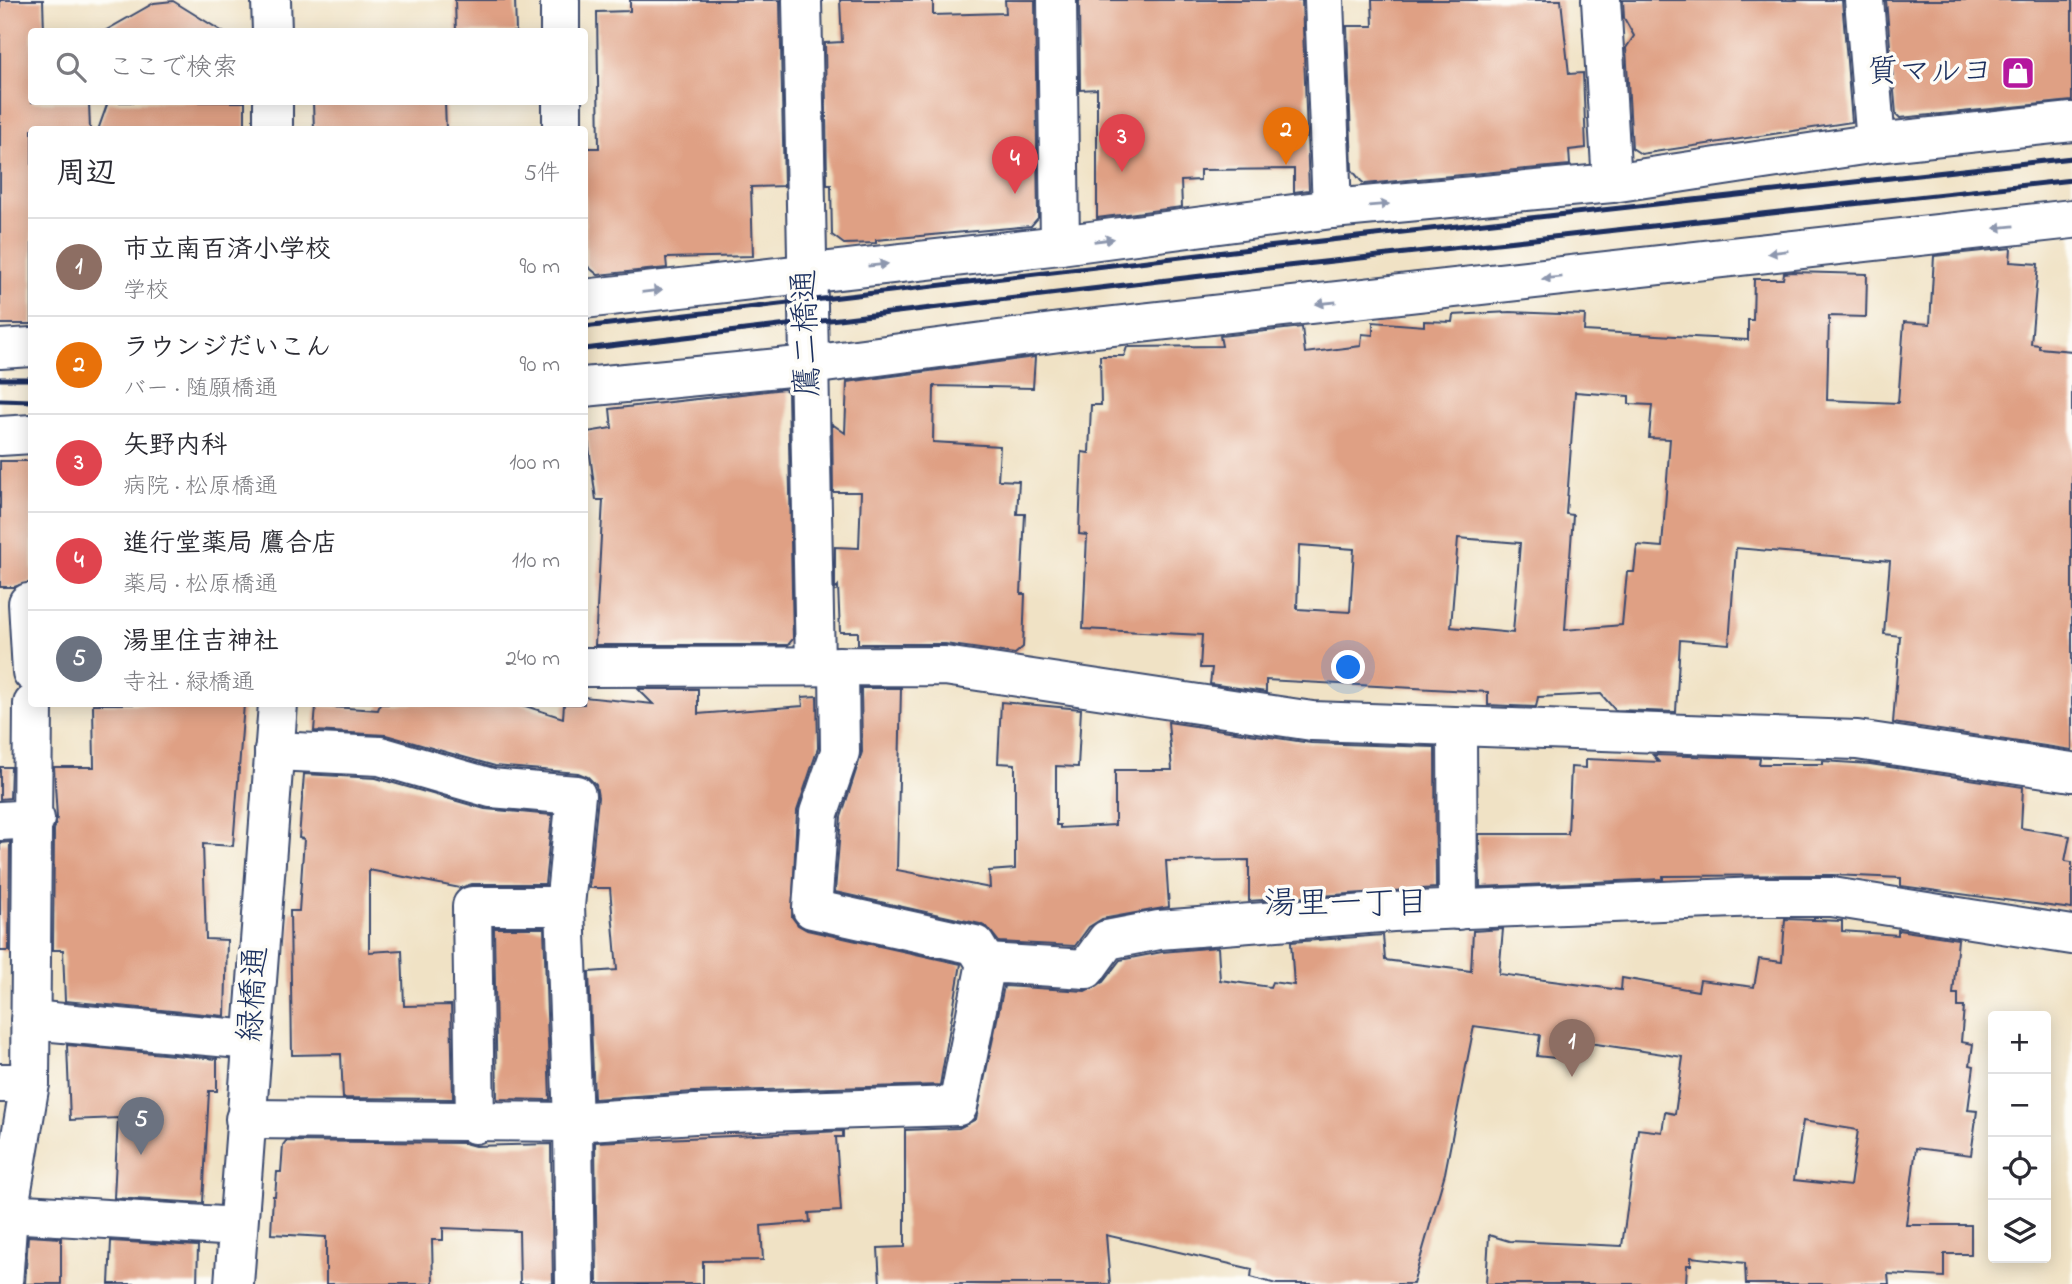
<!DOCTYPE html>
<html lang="ja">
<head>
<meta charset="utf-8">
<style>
  :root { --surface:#fff; --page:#f2f2f3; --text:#2b2b33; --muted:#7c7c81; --line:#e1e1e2; --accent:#b5179e }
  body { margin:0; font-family:"Indie Flower","Klee One",sans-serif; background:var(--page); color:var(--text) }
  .controls { position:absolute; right:21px; bottom:21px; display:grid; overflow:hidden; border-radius:7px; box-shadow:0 4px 18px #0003 }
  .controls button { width:63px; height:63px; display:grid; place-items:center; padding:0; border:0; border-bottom:2px solid var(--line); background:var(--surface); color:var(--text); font:35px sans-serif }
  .you { position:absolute; left:1349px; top:668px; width:24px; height:24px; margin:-18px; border:5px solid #fff; border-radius:50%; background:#1a73e8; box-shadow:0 0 0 10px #1a73e833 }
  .badge { display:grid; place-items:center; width:46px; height:46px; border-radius:50%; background:var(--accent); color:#fff; font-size:23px; font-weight:700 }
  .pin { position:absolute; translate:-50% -58px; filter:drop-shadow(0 2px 4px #0008) }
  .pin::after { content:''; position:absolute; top:37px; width:24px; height:21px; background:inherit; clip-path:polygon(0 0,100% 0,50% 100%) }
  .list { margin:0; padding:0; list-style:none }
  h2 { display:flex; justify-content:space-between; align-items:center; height:91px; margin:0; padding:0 28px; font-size:30px }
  h2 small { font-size:23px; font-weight:400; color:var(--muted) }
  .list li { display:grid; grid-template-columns:46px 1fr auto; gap:21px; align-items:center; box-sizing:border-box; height:98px; padding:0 28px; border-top:2px solid var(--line) }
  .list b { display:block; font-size:26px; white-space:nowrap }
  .list p { margin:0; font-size:23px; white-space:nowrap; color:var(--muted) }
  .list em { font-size:23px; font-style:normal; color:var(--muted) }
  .icon { flex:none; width:38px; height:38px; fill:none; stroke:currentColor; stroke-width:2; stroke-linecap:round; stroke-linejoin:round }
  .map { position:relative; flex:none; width:2072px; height:1284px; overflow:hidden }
  .search { position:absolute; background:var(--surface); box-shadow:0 4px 18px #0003; left:28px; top:28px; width:560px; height:77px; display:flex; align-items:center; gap:18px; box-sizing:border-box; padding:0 24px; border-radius:7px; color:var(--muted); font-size:26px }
  .panel { position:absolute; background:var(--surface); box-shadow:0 4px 18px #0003; left:28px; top:126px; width:560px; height:581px; border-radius:7px }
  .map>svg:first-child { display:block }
  .building { fill:#dfa084; fill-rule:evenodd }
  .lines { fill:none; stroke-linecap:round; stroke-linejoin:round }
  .minor-casing { stroke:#3b4a6d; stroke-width:42 }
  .minor { stroke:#fff; stroke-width:38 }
  .rail { stroke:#1b2f5e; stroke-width:5 }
  .oneway { fill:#8d97ae }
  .labels { text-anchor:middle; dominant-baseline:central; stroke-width:7; stroke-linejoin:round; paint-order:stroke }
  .poi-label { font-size:32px; fill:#1b2f5e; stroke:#fdfcf7; text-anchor:end }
  .street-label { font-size:32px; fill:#1b2f5e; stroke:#fdfcf7 }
  .neighbourhood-label { font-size:33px; fill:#1b2f5e; stroke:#fdfcf7 }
</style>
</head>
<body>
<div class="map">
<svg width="2072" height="1284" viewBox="0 0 2072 1284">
  <rect width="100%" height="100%" fill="#fdfcf7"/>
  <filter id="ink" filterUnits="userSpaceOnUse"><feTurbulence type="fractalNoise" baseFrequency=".0143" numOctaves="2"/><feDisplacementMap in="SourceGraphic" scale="14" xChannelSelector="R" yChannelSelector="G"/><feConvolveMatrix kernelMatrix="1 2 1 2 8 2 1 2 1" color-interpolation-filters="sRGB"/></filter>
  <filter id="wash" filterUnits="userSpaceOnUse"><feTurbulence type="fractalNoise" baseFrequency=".00686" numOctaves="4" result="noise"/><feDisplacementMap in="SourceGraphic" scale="28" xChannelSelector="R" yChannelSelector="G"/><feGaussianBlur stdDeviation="1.57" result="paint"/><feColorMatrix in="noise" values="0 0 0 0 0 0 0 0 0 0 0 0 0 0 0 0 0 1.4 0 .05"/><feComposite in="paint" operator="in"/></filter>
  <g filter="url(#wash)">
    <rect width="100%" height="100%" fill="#f0e2c5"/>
    <g id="blocks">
      <!-- building -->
      <g class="building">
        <polygon points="0,0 43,0 44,32 32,32 32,102 89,102 90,130 32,130 32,324 0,324"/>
        <polygon points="455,0 515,0 516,32 456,32"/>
        <polygon points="630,0 780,0 784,186 751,187 753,256 666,258 667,268 598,275 586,265 585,148 599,148 597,12 630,11"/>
        <polygon points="840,0 933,0 933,15 1006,13 1005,0 1035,0 1038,218 1031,226 876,240 876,243 844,244 832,235 831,185 827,185 825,43 842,42"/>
        <polygon points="1079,0 1302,0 1309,190 1294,192 1294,169 1200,170 1200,180 1181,181 1182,207 1097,218 1097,89 1080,90"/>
        <polygon points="1372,0 1561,0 1569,74 1583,73 1586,148 1569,150 1570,165 1365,184 1361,181 1352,170 1347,26 1373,26"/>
        <polygon points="1623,0 1842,0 1852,122 1641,154 1632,148 1626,48 1634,36 1624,18"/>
        <polygon points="1886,0 2072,0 2072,101 1900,118 1896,114"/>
        <polygon points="173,1 223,32 103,32 154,3"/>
        <polygon points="108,102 245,102 245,130 98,130"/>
        <polygon points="313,102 445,102 446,130 314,130"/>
        <path d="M 2011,248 L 2010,262 L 2038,264 L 2031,344 L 2039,345 L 2039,348 L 2072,351 L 2072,750 L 1893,723 L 1900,636 L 1884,634 L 1890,561 L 1736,548 L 1729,644 L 1680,640 L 1676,712 L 1615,710 L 1601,694 L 1538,697 L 1536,707 L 1488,705 L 1488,692 L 1266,680 L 1266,692 L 1210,684 L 1212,668 L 1200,668 L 1202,635 L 1083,629 L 1087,535 L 1079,534 L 1082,452 L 1089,453 L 1091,405 L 1101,405 L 1100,356 L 1124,356 L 1127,347 L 1222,346 L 1220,336 L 1302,327 L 1305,353 L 1361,346 L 1362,334 L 1373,335 L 1373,322 L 1424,326 L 1424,321 L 1452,322 L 1453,315 L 1510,312 L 1585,315 L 1584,331 L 1748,340 L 1748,320 L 1753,320 L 1754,279 L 1783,279 L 1784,273 L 1793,272 L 1867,274 L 1866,317 L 1829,316 L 1827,400 L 1898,403 L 1904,322 L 1930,324 L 1934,256 ZM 1575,392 L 1629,396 L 1629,404 L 1652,405 L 1649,438 L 1670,439 L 1662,547 L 1637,545 L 1634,572 L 1627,572 L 1622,625 L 1565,630 L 1573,515 L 1566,514 ZM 1458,538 L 1520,543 L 1513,633 L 1451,627 ZM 1299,545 L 1354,549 L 1350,612 L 1297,609 Z"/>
        <polygon points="1035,357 1033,388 934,386 933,442 1000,446 998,480 1019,481 1017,514 1025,514 1021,594 1025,594 1023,647 1015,654 945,644 858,644 858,632 840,632 838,586 835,590 835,547 859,548 861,492 833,492 832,424 845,433 847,382"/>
        <polygon points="784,389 788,392 793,639 788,645 595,645 603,500 596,500 587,432 612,428 610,409"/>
        <polygon points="0,461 32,461 32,582 14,587 0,587"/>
        <polygon points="861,688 901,688 897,870 990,888 989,871 1015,869 1015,764 998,763 1001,702 1081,709 1078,767 1056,766 1056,825 1060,825 1060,828 1115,825 1115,770 1172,770 1168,722 1311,743 1435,747 1436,888 1249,901 1249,860 1166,861 1169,907 1102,919 1089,927 1075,946 999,942 988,928 980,924 835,892 841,817 862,752"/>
        <polygon points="638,689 698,689 698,714 803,706 802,697 817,696 818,748 797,811 792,917 798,925 807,930 961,964 940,1085 694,1092 594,1099 589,972 617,970 610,888 589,888 598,797 596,785 588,777 578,773 495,766 386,735 314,731 316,706 378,710 380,704 519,704 563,718 564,704 584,704 584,697 653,704"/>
        <polygon points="93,704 244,704 233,846 203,844 206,939 227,940 225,1016 65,1001 63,950 53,950 54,830 57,818 54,767 94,767"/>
        <polygon points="1653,755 1760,758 1759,764 1823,764 1823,761 1870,764 2023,787 2021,828 2070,836 2065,861 2072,862 2072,909 1901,886 1901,878 1832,875 1663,876 1663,879 1480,887 1479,834 1568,834 1571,767 1586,768 1586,759 1659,762"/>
        <polygon points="0,767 11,767 10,798 0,799"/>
        <polygon points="304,774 376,778 485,809 552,815 545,884 472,884 460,888 369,870 369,952 402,950 404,1006 451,1005 453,1099 343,1098 341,1054 292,1055 290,911 299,911 304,839 299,838"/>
        <polygon points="10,842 9,951 0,951 0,843"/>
        <path d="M 1785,919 L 1842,921 L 1842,931 L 1898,935 L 1898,930 L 1958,939 L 1953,994 L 1958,994 L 1958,1007 L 1964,1007 L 1961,1042 L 1973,1044 L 1970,1065 L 1974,1066 L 1968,1110 L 1977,1111 L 1971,1155 L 1916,1148 L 1906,1225 L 1971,1225 L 1971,1254 L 1944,1254 L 1944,1277 L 1888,1274 L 1889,1284 L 1746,1284 L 1745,1263 L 1691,1257 L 1691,1265 L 1687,1265 L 1686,1284 L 1486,1284 L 1489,1235 L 1509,1241 L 1622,1246 L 1638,1129 L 1662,1132 L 1665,1112 L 1675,1114 L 1683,1057 L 1576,1041 L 1574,1060 L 1537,1056 L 1540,1035 L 1474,1026 L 1445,1173 L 1413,1284 L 1276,1284 L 1251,1277 L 1252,1269 L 1106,1235 L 1110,1284 L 880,1284 L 878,1248 L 905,1247 L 905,1130 L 959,1128 L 976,1119 L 1004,986 L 1085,991 L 1103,982 L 1120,960 L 1162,952 L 1218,947 L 1220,980 L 1270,987 L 1272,982 L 1294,985 L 1291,942 L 1383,935 L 1385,960 L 1471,971 L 1473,931 L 1503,929 L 1499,974 L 1621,990 L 1622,978 L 1698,991 L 1700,980 L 1754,987 L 1759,959 L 1782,962 ZM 1803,1121 L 1858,1130 L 1850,1186 L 1794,1180 Z"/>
        <polygon points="494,928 544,928 550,1100 497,1099"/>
        <polygon points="67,1045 217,1059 217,1091 209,1091 203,1203 114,1198 118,1118 70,1120"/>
        <polygon points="843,1131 843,1137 836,1137 841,1211 809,1213 810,1222 761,1226 763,1260 703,1261 703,1284 597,1284 595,1142"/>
        <polygon points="286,1141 464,1143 475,1146 551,1144 553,1284 520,1284 519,1231 443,1228 443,1240 432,1240 433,1284 326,1284 326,1237 271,1234 273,1196 275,1196 277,1172 281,1172 283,1145"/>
        <polygon points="28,1236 61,1238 61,1284 25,1284"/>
        <polygon points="111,1241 198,1246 197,1284 109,1284"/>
      </g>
    </g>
  </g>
  <g filter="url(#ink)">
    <use href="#blocks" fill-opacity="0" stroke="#3b4a6d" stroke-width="2"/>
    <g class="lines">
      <defs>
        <g id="minor">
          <polyline points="271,0 272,32"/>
          <polyline points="560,0 560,32"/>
          <polyline points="802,0 815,665"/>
          <polyline points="1057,0 1060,245"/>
          <polyline points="1324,0 1332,209"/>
          <polyline points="1601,0 1612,183"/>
          <polyline points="1864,0 1876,143"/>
          <polyline points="273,102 273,130"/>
          <polyline points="562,102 562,130"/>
          <polyline points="584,299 1060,245 1332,209 1612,183 1876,143 2072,122"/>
          <polyline points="0,349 32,347"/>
          <polyline points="584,387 810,365 1060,332 2072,219"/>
          <polyline points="0,436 32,434"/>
          <polyline points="28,603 32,672"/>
          <polyline points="839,666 840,752 819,813 812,909 975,945 986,963"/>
          <polyline points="584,667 945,666 1312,721 1857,740 2072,772"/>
          <polyline points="1457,729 1458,910"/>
          <polyline points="274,751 380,756 491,788 576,795 565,906 573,1122 575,1284"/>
          <polyline points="0,821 35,819"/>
          <polyline points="30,1020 252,1040"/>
          <polyline points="0,1083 30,1083 33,704"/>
          <polyline points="30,1083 8,1213 238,1227"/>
          <polyline points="245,1119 573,1122 695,1114 958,1106 986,963 1086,969 1107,940 1159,930 1393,912 1759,897 1832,897 2072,935"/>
          <polyline points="475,1124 472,906 565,906"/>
          <polyline points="0,1213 8,1213 3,1284"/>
          <polyline points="234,1284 278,704"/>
        </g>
      </defs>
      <!-- minor casing -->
      <use href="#minor" class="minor-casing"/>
      <!-- minor -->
      <use href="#minor" class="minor"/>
      <!-- rail -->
      <g class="rail">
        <polyline points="584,327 1267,247 2072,158"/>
        <polyline points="584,349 1269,268 2072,180"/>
        <polyline points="0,379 32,379"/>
        <polyline points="0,400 32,401"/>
      </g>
    </g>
    <!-- one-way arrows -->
    <defs><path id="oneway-solid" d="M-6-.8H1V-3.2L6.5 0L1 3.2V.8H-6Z" transform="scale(1.75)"/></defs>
    <g class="oneway">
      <use href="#oneway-solid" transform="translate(1379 205) rotate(-5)"/>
      <use href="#oneway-solid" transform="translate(2004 227) rotate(174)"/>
      <use href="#oneway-solid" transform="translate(1104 240) rotate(-8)"/>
      <use href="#oneway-solid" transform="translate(1778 252) rotate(173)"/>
      <use href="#oneway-solid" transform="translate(878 265) rotate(-6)"/>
      <use href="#oneway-solid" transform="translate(1552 278) rotate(174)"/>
      <use href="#oneway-solid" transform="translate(652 291) rotate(-7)"/>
      <use href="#oneway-solid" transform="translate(1326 303) rotate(174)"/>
    </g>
  </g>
  <!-- icons -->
  <defs>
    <symbol id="shop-square" viewBox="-11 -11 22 22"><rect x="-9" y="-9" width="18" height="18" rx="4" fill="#b5179e" stroke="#fdfcf7"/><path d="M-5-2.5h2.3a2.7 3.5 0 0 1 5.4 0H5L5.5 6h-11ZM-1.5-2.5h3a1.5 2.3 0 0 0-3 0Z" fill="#fff"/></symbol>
  </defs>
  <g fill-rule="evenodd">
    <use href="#shop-square" x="1999" y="54" width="38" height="38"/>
  </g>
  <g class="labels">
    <!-- poi labels -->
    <g class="poi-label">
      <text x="1994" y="73">質マルヨ</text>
    </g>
    <!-- street labels -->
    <g class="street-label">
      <text transform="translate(808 333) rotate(-92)">鷹二橋通</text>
      <text transform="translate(255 994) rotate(-86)">緑橋通</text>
    </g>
    <!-- neighbourhood labels -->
    <g class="neighbourhood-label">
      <text x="1346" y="905">湯里一丁目</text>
    </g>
  </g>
</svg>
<div class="controls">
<button>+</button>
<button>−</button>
<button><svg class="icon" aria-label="locate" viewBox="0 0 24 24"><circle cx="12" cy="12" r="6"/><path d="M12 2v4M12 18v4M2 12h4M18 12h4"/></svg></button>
<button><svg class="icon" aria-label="layers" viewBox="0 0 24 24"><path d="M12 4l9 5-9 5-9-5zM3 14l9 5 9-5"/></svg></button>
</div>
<div class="you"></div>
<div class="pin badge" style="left:1572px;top:1077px;background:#8d6e63">1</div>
<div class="pin badge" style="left:1286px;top:165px;background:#e8710a">2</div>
<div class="pin badge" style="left:1122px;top:172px;background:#e0444e">3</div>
<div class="pin badge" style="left:1015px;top:194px;background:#e0444e">4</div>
<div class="pin badge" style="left:141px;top:1155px;background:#6b7280">5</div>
<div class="search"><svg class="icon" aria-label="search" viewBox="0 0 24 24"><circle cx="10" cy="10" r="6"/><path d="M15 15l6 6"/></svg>ここで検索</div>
<section class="panel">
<h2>周辺<small>5件</small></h2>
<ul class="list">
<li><span class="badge" style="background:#8d6e63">1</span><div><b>市立南百済小学校</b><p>学校</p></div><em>90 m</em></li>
<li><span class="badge" style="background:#e8710a">2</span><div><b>ラウンジだいこん</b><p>バー · 随願橋通</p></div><em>90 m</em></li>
<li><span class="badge" style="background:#e0444e">3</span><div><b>矢野内科</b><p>病院 · 松原橋通</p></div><em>100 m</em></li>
<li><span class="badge" style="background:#e0444e">4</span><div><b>進行堂薬局 鷹合店</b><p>薬局 · 松原橋通</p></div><em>110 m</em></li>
<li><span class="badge" style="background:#6b7280">5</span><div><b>湯里住吉神社</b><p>寺社 · 緑橋通</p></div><em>240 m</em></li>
</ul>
</section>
</div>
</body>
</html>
